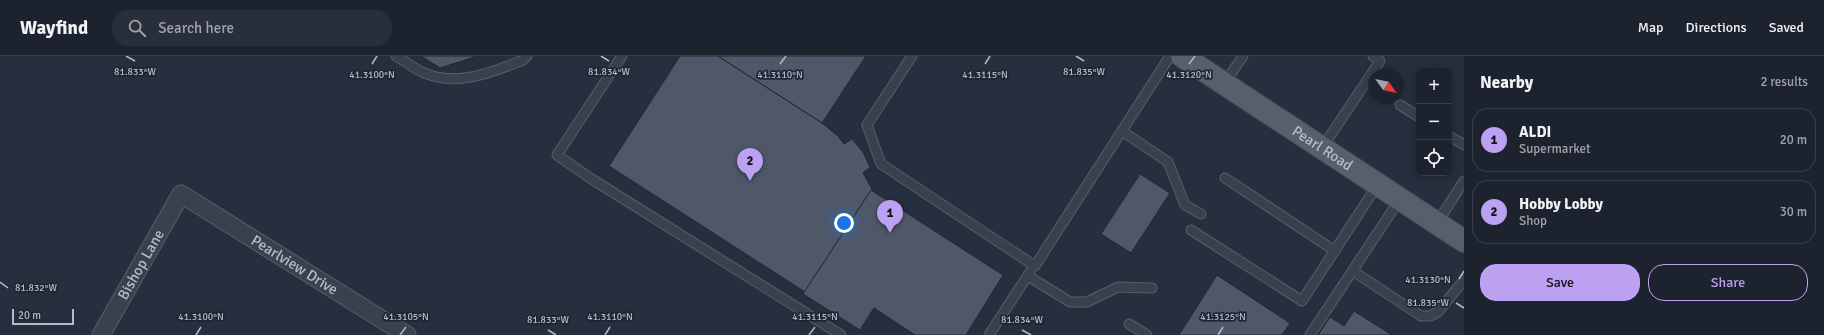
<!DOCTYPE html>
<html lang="en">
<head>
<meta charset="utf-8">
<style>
  :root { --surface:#1c232e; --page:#292f3a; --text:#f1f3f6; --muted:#a0a4aa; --line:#3a404a; --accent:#bca0f2 }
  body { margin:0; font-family:Signika,sans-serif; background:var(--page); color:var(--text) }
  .controls { position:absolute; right:12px; top:12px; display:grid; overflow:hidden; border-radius:8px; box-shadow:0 2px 10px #0003 }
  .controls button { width:36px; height:36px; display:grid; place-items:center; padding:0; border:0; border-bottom:1px solid var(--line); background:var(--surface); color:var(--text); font:20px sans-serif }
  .compass { position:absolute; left:1368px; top:12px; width:36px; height:36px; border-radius:50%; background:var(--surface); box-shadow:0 2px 10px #0003; rotate:123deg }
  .scale { position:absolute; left:12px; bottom:10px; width:62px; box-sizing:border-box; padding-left:4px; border:2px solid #b4bcc8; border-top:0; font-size:11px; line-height:14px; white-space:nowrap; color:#b4bcc8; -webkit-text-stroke:3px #1d2632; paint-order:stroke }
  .you { position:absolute; left:844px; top:167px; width:14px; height:14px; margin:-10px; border:3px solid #fff; border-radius:50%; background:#1a73e8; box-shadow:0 0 0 6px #1a73e833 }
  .badge { display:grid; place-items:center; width:26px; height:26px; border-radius:50%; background:var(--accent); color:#111; font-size:13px; font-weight:700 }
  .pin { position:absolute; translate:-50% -33px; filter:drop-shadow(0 1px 2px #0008) }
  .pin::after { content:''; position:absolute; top:21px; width:14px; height:12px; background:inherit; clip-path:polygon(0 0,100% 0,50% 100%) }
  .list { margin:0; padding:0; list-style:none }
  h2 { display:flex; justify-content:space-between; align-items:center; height:52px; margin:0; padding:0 16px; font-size:17px }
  h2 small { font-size:13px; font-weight:400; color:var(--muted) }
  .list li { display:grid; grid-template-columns:26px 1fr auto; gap:12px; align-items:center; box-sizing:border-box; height:64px; margin:0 8px 8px; padding:0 8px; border:1px solid var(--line); border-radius:16px }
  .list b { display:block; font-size:15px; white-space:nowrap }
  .list p { margin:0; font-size:13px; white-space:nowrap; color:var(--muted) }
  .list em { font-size:13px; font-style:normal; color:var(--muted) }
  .actions { display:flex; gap:8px; padding:12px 16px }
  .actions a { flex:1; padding:9px 0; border:1px solid var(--accent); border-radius:16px; text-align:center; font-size:14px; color:var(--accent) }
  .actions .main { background:var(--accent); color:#111 }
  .icon { flex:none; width:22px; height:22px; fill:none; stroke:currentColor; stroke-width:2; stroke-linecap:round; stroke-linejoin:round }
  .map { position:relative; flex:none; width:1464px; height:279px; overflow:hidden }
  header { display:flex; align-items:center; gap:24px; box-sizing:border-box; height:56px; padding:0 20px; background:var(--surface); border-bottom:1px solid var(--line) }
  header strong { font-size:19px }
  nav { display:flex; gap:22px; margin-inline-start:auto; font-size:14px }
  .search { width:280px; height:36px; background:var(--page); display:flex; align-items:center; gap:10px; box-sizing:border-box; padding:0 14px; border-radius:16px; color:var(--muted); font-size:15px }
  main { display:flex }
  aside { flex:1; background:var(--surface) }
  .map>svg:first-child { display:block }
  .building { fill:#4e5868; stroke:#1f2834 }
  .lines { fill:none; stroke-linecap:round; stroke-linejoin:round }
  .service-casing { stroke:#565f6b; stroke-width:11 }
  .minor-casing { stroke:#565f6b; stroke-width:19 }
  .primary-casing { stroke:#414a56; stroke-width:24 }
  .service { stroke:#38414d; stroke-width:9 }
  .minor { stroke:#38414d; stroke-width:17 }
  .primary { stroke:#56606d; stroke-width:22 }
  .ticks { fill:none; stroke:#b4bcc8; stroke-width:1.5 }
  .labels { text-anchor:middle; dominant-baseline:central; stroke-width:3.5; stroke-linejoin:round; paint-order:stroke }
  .street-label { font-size:15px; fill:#b4bcc8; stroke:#1d2632 }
  .ticks-label { font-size:10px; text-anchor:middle; fill:#b4bcc8; stroke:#1d2632; stroke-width:3.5; stroke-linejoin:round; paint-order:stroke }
</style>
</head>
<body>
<header>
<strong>Wayfind</strong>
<div class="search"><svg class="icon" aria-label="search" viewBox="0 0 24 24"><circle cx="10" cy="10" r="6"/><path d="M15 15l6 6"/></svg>Search here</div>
<nav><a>Map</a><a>Directions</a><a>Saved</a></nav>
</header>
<main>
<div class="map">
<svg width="1464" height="279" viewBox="0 0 1464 279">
  <rect width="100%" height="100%" fill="#252f3d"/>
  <!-- building -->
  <g class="building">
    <polygon points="421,0 478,0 440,12"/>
    <polygon points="680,0 718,0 822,67 838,80 844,88 852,83 863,96 870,111 863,117 872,133 805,236 609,110"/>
    <polygon points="718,0 866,0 822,67"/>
    <polygon points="1140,118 1170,137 1131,197 1101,178"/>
    <polygon points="871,134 1003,219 966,279 915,279 874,252 860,274 803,238"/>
    <polygon points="1217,219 1290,267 1282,279 1179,279"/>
    <polygon points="1354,255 1392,279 1318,279 1330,261 1344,270"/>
  </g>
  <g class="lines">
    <defs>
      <g id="service">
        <path d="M 396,0 C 405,5 413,12 422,16 C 456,32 492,16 523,4 L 527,0"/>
        <polyline points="622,0 557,99 590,122 841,279"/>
        <polyline points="912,0 867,69 881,108 1035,210 1170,0"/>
        <polyline points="1224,28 1243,0"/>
        <polyline points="1400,49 1419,61"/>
        <polyline points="1122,75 1168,106 1185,149 1201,158"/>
        <polyline points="1449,80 1464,89"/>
        <polyline points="1322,92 1380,5 1373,0"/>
        <polyline points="1225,122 1335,195"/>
        <polyline points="1437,167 1464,125"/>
        <polyline points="1191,174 1302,245 1378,128"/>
        <polyline points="1353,215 1421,260 1430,260 1438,256 1464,224"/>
        <polyline points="1028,220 1070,246 1087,246 1118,231 1152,232"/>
        <polyline points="1129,268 1147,279"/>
        <polyline points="989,279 1030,216"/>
        <polyline points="1310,279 1400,143"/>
      </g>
      <g id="minor">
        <path id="s1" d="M 101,279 L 181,138 L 407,279"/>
      </g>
      <g id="primary">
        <path id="s2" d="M 1182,0 L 1464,185"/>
      </g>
    </defs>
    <!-- service casing -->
    <use href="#service" class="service-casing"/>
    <!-- minor casing -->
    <use href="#minor" class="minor-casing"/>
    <!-- primary casing -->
    <use href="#primary" class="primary-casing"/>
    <!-- service -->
    <use href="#service" class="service"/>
    <!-- minor -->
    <use href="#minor" class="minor"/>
    <!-- primary -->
    <use href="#primary" class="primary"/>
  </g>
  <!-- ticks -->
  <path class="ticks" d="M 126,0 L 135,5M 601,0 L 609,5M 1076,0 L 1084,5M 372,8 L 377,0M 780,8 L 786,0M 985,8 L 990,0M 1189,8 L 1195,0M 1459,223 L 1464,215M 0,226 L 8,232M 1456,247 L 1464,252M 548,274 L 556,279M 1022,274 L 1031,279M 196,279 L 201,271M 400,279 L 406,271M 605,279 L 610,271M 809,279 L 815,271M 1218,279 L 1223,271"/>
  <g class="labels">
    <!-- street labels -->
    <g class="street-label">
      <text stroke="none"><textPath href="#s2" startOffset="168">Pearl Road</textPath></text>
      <text stroke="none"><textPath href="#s1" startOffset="81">Bishop Lane</textPath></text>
      <text stroke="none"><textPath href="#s1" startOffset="296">Pearlview Drive</textPath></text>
    </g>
  </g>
  <g class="ticks-label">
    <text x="135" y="19">81.833°W</text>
    <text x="609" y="19">81.834°W</text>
    <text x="1084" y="19">81.835°W</text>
    <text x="985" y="22">41.3115°N</text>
    <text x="1189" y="22">41.3120°N</text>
    <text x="372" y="22">41.3100°N</text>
    <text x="780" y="22">41.3110°N</text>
    <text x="1428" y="227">41.3130°N</text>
    <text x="36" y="235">81.832°W</text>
    <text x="1428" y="250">81.835°W</text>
    <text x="201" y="264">41.3100°N</text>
    <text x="406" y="264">41.3105°N</text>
    <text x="610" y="264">41.3110°N</text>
    <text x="815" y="264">41.3115°N</text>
    <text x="1223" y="264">41.3125°N</text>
    <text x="548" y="267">81.833°W</text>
    <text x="1022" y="267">81.834°W</text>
  </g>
</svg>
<div class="controls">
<button>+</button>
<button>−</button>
<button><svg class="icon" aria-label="locate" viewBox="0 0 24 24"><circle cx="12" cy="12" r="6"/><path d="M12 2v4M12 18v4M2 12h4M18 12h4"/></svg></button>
</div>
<svg class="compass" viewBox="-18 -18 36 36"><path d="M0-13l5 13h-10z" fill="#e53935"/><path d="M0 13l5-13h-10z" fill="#a0a4aa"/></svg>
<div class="scale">20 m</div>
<div class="you"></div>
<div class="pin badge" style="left:890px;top:177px">1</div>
<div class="pin badge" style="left:750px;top:125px">2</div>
</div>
<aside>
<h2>Nearby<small>2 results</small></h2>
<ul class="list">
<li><span class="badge">1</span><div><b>ALDI</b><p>Supermarket</p></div><em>20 m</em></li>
<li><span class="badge">2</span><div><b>Hobby Lobby</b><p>Shop</p></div><em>30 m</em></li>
</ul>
<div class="actions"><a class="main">Save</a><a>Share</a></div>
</aside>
</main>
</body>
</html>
